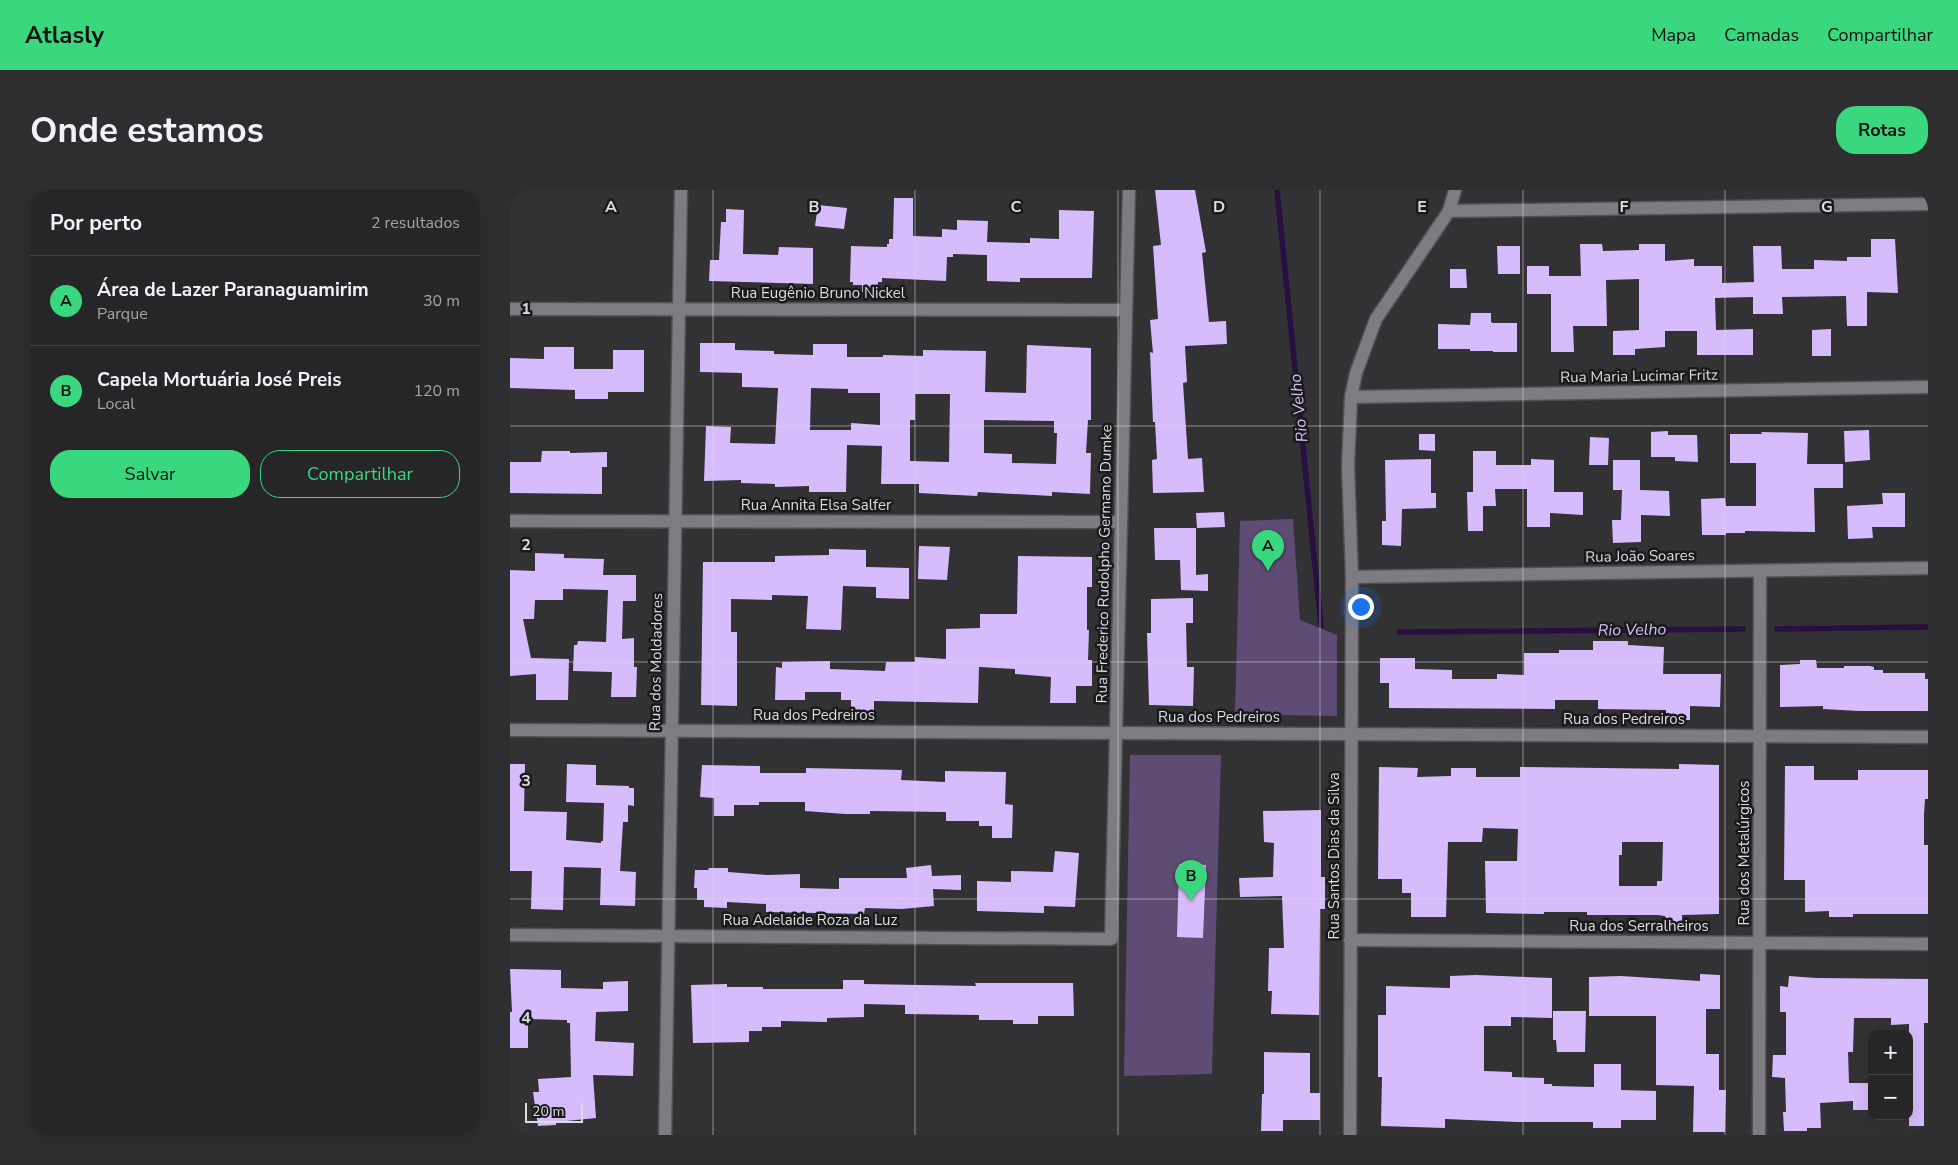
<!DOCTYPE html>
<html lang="pt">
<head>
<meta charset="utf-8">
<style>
  :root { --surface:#262527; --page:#2e2d2f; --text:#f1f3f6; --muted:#a4a5a7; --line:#424244; --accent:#39d87f }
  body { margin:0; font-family:"Nunito Sans",sans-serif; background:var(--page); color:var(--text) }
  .controls { position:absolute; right:15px; bottom:15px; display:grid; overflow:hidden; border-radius:10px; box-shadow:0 5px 20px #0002 }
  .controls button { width:45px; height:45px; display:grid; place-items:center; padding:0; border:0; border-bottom:1px solid var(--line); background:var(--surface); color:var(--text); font:25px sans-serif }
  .scale { position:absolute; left:15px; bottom:12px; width:58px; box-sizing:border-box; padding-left:5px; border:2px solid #dddddf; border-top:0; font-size:14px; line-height:18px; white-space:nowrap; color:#dddddf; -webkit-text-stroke:4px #1a191b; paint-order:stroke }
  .you { position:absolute; left:850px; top:416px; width:18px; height:18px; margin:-12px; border:4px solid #fff; border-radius:50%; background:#1a73e8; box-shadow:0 0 0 8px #1a73e833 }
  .badge { display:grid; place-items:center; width:32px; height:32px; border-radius:50%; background:var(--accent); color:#111; font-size:16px; font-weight:700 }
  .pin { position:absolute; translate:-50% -41px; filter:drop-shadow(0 1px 2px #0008) }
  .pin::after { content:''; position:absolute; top:26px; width:18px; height:15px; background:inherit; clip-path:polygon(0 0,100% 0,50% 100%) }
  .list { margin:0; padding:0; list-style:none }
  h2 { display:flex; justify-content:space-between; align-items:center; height:65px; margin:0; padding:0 20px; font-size:21px }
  h2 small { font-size:16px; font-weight:400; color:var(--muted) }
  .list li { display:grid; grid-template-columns:32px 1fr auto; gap:15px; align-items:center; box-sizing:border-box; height:90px; padding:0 20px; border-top:1px solid var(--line) }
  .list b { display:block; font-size:19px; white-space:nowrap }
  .list p { margin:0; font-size:16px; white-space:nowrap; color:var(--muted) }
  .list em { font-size:16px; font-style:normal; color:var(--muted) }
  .actions { display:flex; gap:10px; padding:15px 20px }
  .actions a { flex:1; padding:11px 0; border:1px solid var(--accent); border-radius:20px; text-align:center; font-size:18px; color:var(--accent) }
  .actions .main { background:var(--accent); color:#111 }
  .map { position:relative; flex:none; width:1418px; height:945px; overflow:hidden; border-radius:20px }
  header { display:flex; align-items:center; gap:30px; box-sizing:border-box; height:70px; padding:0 25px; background:var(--accent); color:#111 }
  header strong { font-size:24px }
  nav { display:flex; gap:28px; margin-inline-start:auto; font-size:18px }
  .intro { display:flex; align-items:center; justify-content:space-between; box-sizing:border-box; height:120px; padding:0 30px }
  h1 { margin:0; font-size:35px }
  .button { padding:12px 22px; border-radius:20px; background:var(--accent); color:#111; font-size:18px; font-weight:700 }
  main { display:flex; gap:30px; padding:0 30px }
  aside { flex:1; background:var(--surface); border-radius:20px; box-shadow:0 5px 20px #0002 }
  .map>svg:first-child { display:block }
  .green { fill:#5e4c75 }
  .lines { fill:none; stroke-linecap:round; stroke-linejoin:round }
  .stream { stroke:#290e42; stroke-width:5.5 }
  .building { fill:#d7bcfd; fill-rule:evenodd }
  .minor-casing { stroke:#515053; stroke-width:15 }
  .minor { stroke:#7e7c80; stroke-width:12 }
  .grid { fill:none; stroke:#dddddf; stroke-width:1; stroke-opacity:0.55 }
  .labels { text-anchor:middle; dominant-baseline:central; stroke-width:5; stroke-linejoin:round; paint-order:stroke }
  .street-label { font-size:15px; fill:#dddddf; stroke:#1a191b }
  .water-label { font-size:16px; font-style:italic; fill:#d5c0f3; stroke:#1a191b }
  .grid-label { font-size:16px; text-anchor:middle; font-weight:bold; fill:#dddddf; stroke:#1a191b; stroke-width:5; stroke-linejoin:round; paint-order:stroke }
</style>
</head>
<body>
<header>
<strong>Atlasly</strong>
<nav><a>Mapa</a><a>Camadas</a><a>Compartilhar</a></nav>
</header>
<div class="intro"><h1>Onde estamos</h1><a class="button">Rotas</a></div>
<main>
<aside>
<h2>Por perto<small>2 resultados</small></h2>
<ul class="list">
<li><span class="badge">A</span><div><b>Área de Lazer Paranaguamirim</b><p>Parque</p></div><em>30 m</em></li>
<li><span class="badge">B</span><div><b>Capela Mortuária José Preis</b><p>Local</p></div><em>120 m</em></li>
</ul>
<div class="actions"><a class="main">Salvar</a><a>Compartilhar</a></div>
</aside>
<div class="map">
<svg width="1418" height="945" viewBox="0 0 1418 945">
  <rect width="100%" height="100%" fill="#323134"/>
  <!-- green -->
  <g class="green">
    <polygon points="783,329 790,430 827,445 827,526 725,524 730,331"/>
    <polygon points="620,565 711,565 702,884 614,886"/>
  </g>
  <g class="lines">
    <!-- stream -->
    <g class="stream">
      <polyline points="767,0 811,435"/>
      <polyline points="1267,439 1418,437"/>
      <polyline points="890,442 1233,439"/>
    </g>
  </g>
  <!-- building -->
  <g class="building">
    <polygon points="645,0 685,0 696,62 692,63 699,132 716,131 717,154 675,156 677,192 673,193 678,269 692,268 694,302 643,303 642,270 647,269 645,232 643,232 640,162 643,163 640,130 648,129 643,56 651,55"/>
    <polygon points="384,8 403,8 403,46 432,47 432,39 447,40 447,30 478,31 477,52 520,53 520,48 549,49 549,20 584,21 582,88 510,88 510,92 477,91 477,65 443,64 443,67 437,67 436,91 372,88 372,92 368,92 368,102 352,102 352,95 343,95 343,92 340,92 341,56 377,57 377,54 379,54 379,49 383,49"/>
    <polygon points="308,15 337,18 334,39 305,36"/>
    <polygon points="216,19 234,20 233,64 268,65 269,57 303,58 303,94 199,91 200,70 209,70 211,32 216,32"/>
    <polygon points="1361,49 1385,49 1388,103 1357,102 1357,136 1337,136 1336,106 1272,107 1273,124 1243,124 1243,107 1205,108 1206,140 1243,139 1243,165 1187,165 1187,141 1155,141 1155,157 1125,159 1125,165 1103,165 1103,141 1129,140 1129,89 1096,90 1097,136 1063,136 1064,162 1041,162 1041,104 1017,104 1017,76 1039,76 1039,86 1071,86 1070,54 1092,54 1093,61 1129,60 1129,54 1155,54 1155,71 1184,69 1184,76 1212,76 1212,93 1244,92 1243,56 1271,56 1272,79 1304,79 1304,70 1337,71 1337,67 1361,67"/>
    <polygon points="987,56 1010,56 1010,84 988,84"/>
    <polygon points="940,79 956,79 957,98 940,98"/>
    <polygon points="961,123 981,123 981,132 983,133 1007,133 1007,162 983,162 983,161 960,161 960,159 928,159 928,134 960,135"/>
    <polygon points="1321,139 1321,166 1302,166 1302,140"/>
    <path d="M 190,153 L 225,153 L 225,160 L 264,161 L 264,164 L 303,165 L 303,154 L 337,154 L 337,167 L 373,167 L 373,165 L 413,166 L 413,160 L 476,161 L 475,202 L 516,203 L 517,155 L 581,158 L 581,230 L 578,230 L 576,263 L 581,263 L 580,304 L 542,302 L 542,306 L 468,302 L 467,306 L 409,303 L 409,294 L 371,294 L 372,256 L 337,255 L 336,302 L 299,302 L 299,296 L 265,297 L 265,294 L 231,293 L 231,290 L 194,291 L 196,236 L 221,237 L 220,253 L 265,254 L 268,198 L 232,197 L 232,183 L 190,182 ZM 301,198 L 338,199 L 338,203 L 370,203 L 370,235 L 341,233 L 341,240 L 300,240 ZM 405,204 L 440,204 L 439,272 L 400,271 L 400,230 L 405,230 ZM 474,230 L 544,231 L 544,243 L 547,243 L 546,274 L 502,273 L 502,264 L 474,263 Z"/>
    <polygon points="34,157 64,157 64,179 103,179 103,160 134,160 134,202 98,202 98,209 65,209 65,200 0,198 0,168 34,169"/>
    <polygon points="1359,240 1360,270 1335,272 1334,241"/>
    <polygon points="1158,241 1158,245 1187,245 1188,272 1165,271 1165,267 1141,267 1141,242"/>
    <polygon points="1251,242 1298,243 1297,274 1333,274 1333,298 1304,298 1305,342 1235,341 1235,343 1216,343 1216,345 1192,345 1191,309 1215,308 1216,316 1246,316 1246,273 1220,273 1220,244 1252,244"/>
    <polygon points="909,244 925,244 925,261 909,260"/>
    <polygon points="1080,247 1099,248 1098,275 1079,275"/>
    <polygon points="32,261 60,261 60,263 97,262 97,277 92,277 92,304 0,303 0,272 31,272"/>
    <polygon points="963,261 986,261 986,275 1021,275 1021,269 1044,270 1044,302 1073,302 1073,325 1040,323 1040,337 1017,337 1017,299 985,299 986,316 973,316 973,341 958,341 957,302 963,302"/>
    <polygon points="921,269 921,303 926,303 926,318 892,319 891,356 872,355 872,331 876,331 875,270"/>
    <polygon points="1103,270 1130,270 1130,300 1159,301 1160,326 1131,325 1131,352 1103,353 1102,330 1111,330 1112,300 1103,300"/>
    <polygon points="1372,303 1395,303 1395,337 1362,337 1363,348 1338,349 1337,316 1373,314"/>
    <polygon points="714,322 715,337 687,338 686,323"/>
    <polygon points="644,338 686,338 686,385 698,384 698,401 671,400 670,370 645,370"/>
    <polygon points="409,356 440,357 437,390 408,389"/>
    <polygon points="319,359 356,360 356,377 399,378 399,409 366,408 366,397 333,396 331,440 296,439 298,406 262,405 262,410 221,409 221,442 227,442 227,516 191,515 193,372 265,372 265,366 319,365"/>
    <polygon points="25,363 54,364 54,368 94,369 93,385 126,385 126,411 113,411 112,449 124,448 124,477 127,477 126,507 101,507 102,482 63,481 64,455 67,455 68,451 96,452 98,400 53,399 53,410 25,410 24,429 13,429 21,468 59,469 58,510 26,510 26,484 0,486 0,380 25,381"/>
    <polygon points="508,366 582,367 582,397 577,397 577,440 579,440 578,470 582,470 582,496 566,496 566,513 540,513 541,487 505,484 505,479 469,477 468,513 364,511 364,523 341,523 341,510 331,510 331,502 295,502 295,510 265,510 266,477 272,478 272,472 320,471 320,479 375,481 376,472 405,472 405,467 436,469 436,439 470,438 470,424 507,424"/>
    <polygon points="683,408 683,433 676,433 677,477 684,477 683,516 639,515 637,443 641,443 641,409"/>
    <polygon points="1083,451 1118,451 1118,455 1154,457 1153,484 1211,484 1210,517 1180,516 1180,530 1158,530 1159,523 1156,523 1156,520 1088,519 1088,510 1045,510 1045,519 879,518 879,493 870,493 870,468 905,468 905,479 942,480 942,489 987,489 987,484 1014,485 1014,463 1049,463 1049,460 1083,460"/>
    <polygon points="1290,470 1306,470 1307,478 1334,478 1334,476 1360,476 1364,477 1364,480 1373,480 1373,483 1415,483 1415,489 1418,489 1418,521 1349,521 1313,519 1313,516 1270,517 1270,475 1290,474"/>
    <polygon points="0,574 15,574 14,621 57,622 56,650 91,653 91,651 93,651 94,613 56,612 57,574 86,575 86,595 119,596 119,598 124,598 124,616 118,615 118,632 113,632 110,681 126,682 125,716 90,715 91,678 54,677 53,720 21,719 22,681 0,681"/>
    <path d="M 1169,574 L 1209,575 L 1209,724 L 1172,725 L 1172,737 L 1156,737 L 1155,726 L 1147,725 L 1077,725 L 1077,722 L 1034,722 L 1034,724 L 976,723 L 975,671 L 1007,671 L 1008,639 L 973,638 L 972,652 L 938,652 L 936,727 L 901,727 L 901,703 L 892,703 L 892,689 L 868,689 L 869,577 L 908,578 L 907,587 L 941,586 L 941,578 L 966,578 L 966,587 L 1010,587 L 1010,577 L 1169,579 ZM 1112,652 L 1153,652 L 1152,691 L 1147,691 L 1147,696 L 1109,696 L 1109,665 L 1112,665 Z"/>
    <polygon points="192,575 250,576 250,583 296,583 296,578 392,580 391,590 435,592 435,581 496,582 495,614 503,615 502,648 482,648 482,636 469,636 469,631 436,631 436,622 360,621 360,624 335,624 295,621 295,612 249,612 249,615 224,615 224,626 204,626 204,608 190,607"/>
    <polygon points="1275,576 1304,576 1304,590 1348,590 1348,580 1418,580 1418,609 1415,609 1414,624 1414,655 1418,655 1418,724 1343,724 1343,727 1319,727 1319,721 1295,722 1295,690 1274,690"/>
    <polygon points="811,620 811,687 815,687 815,719 810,719 809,825 761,824 762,801 758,801 759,758 774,758 772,706 730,707 729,688 763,687 764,653 754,652 753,621"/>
    <polygon points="545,661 569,663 565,717 534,716 534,723 467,721 467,691 501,692 501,681 543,682"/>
    <polygon points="669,674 696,675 693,748 667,747"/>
    <polygon points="421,675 422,686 451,685 451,700 423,699 424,716 392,719 355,718 354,724 256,722 256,714 217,712 217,718 194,717 194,710 187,710 187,698 184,698 185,680 199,680 198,678 218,678 218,682 257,685 290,684 290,698 329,699 329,688 397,688 396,678"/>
    <polygon points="0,779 51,780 51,798 93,799 93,792 118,791 118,821 86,822 85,851 124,853 123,886 83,885 86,928 46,932 46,935 28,936 23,902 29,902 28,889 61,887 60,833 57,833 57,830 18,829 18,858 0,858 0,822 2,822"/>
    <polygon points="1190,784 1210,785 1210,819 1196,819 1196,864 1209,864 1209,900 1216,900 1215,942 1183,942 1184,896 1146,895 1146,826 1079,826 1079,787 1111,786 1190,791"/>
    <polygon points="966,785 1042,788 1042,828 1001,827 1001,836 974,836 974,881 1002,882 1002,887 1034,888 1034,894 1042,894 1042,896 1084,897 1084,874 1111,874 1111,900 1146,901 1146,930 1111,930 1111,938 1083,938 1083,932 1008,932 935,929 935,938 871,936 872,887 868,887 868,825 876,825 876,796 940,798 940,786"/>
    <polygon points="1279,786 1306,788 1418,789 1418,833 1414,833 1414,936 1399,936 1399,834 1381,835 1381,828 1344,828 1343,862 1338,862 1339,893 1362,893 1362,920 1343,920 1343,911 1310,913 1311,938 1297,938 1297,941 1274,941 1273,922 1276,922 1275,888 1262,887 1263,865 1276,865 1276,822 1270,822 1270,796 1278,797"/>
    <polygon points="333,790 354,790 354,794 466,796 465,793 563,793 564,826 528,826 528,834 503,834 503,830 469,830 469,825 395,824 395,815 354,814 354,827 317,828 317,832 271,831 271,837 252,837 252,841 239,841 239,852 183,853 181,795 217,794 217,797 253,797 253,799 333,799"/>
    <polygon points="1043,821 1076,821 1075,862 1047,862 1046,850 1043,850"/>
    <polygon points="754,862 800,863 800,903 810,903 810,930 773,930 773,941 751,941 752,904 754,904"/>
  </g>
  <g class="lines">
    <defs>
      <g id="minor">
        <polyline points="939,21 1418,14"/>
        <polyline points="0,119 616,120"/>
        <polyline points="841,207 1418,197"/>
        <polyline points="0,331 611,332"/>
        <polyline points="842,387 1418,378"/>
        <polyline points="0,540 1418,547"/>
        <polyline points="0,745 601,749 619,0"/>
        <polyline points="840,750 1418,754"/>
        <polyline points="155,945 171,0"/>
        <polyline points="840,945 842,387 838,276 841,207 846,183 866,129 939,21 945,0"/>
        <polyline points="1249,945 1250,381"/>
      </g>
    </defs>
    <!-- minor casing -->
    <use href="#minor" class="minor-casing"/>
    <!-- minor -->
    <use href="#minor" class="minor"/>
  </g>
  <!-- grid -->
  <path class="grid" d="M 203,0 L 203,945M 405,0 L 405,945M 608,0 L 608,945M 810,0 L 810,945M 1013,0 L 1013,945M 1215,0 L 1215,945M 0,236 L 1418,236M 0,472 L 1418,472M 0,709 L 1418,709"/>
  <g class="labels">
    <!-- street labels -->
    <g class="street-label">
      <text x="308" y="103">Rua Eugênio Bruno Nickel</text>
      <text transform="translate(1129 186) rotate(-1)">Rua Maria Lucimar Fritz</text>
      <text x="306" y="315">Rua Annita Elsa Salfer</text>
      <text transform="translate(1130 366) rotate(-1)">Rua João Soares</text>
      <text transform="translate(594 374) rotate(-89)">Rua Frederico Rudolpho Germano Dumke</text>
      <text transform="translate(146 472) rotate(-89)">Rua dos Moldadores</text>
      <text x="304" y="525">Rua dos Pedreiros</text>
      <text x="709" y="527">Rua dos Pedreiros</text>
      <text x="1114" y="529">Rua dos Pedreiros</text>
      <text transform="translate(1234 663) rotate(-90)">Rua dos Metalúrgicos</text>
      <text transform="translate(824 666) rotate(-90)">Rua Santos Dias da Silva</text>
      <text x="300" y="730">Rua Adelaide Roza da Luz</text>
      <text x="1129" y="736">Rua dos Serralheiros</text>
    </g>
    <!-- water labels -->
    <g class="water-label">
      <text transform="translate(789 218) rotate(-96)">Rio Velho</text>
      <text transform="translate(1122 440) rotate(-1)">Rio Velho</text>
    </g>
  </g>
  <g class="grid-label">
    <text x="101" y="22">A</text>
    <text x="304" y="22">B</text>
    <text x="506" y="22">C</text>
    <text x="709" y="22">D</text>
    <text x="912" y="22">E</text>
    <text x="1114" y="22">F</text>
    <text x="1317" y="22">G</text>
    <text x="16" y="124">1</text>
    <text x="16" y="360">2</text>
    <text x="16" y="596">3</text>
    <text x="16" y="833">4</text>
  </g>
</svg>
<div class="controls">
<button>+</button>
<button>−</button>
</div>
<div class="scale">20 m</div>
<div class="you"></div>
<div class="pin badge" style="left:758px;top:381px">A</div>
<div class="pin badge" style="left:681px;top:711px">B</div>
</div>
</main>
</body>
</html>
